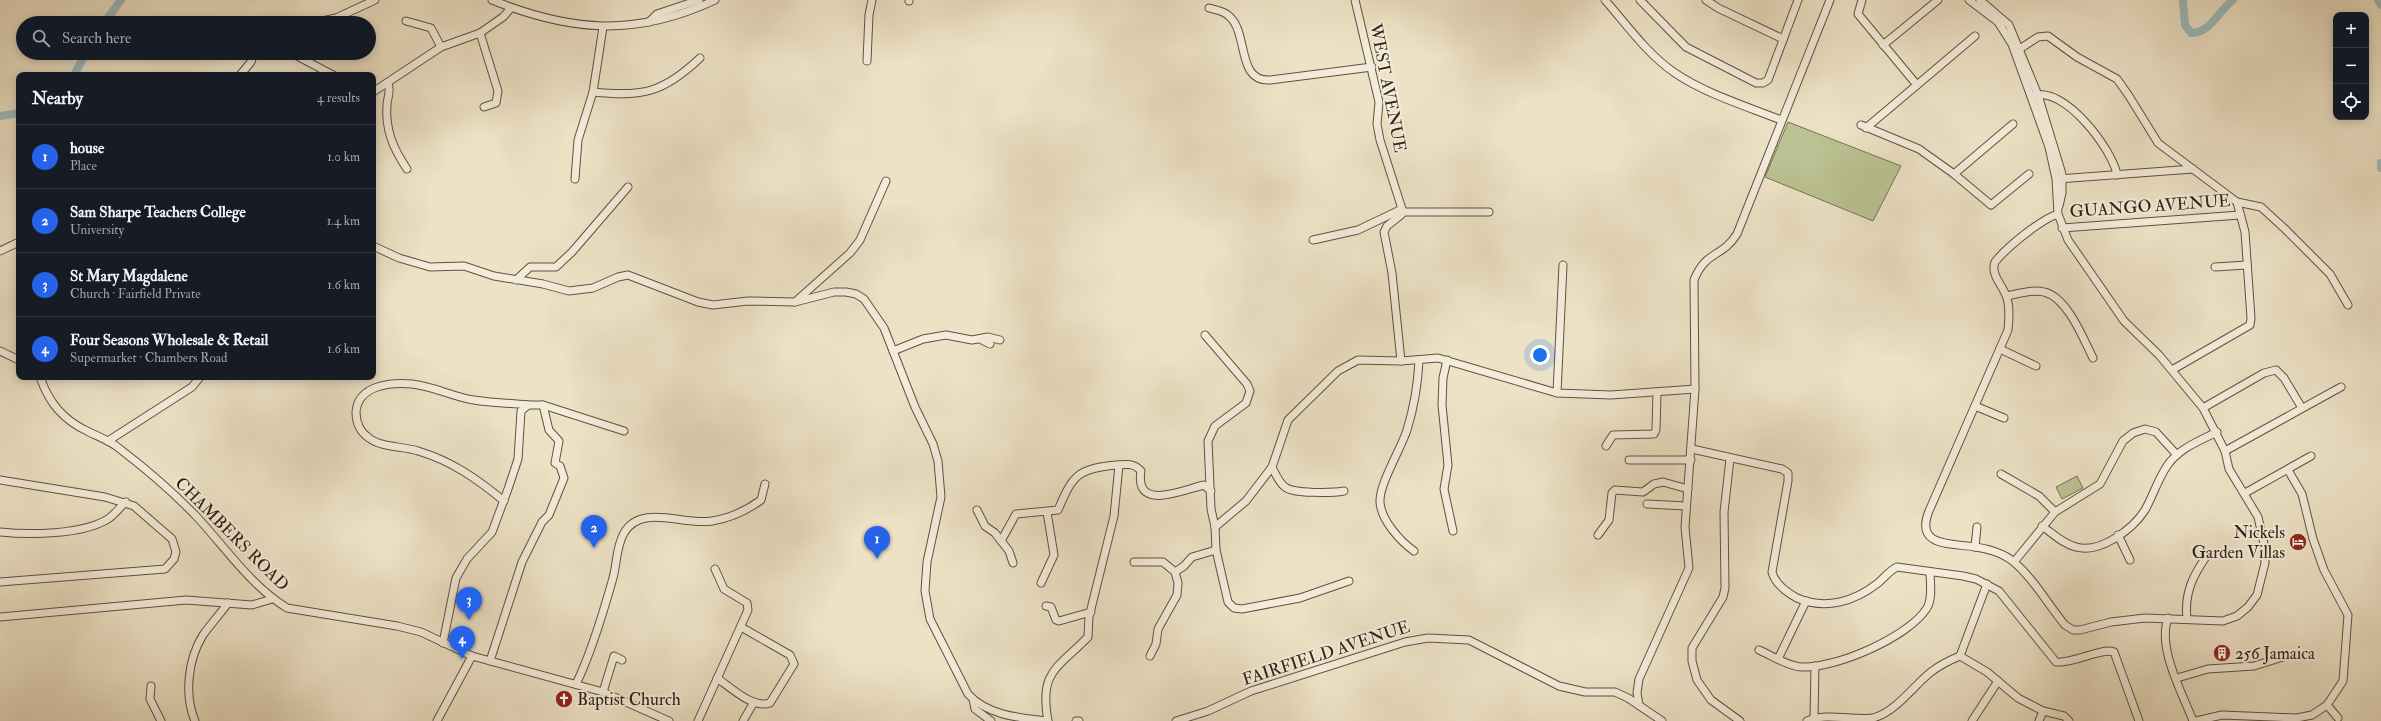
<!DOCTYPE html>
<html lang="en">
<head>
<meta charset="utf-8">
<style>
  :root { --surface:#171b24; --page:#242831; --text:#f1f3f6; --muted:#9ea1a6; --line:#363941; --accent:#2563eb }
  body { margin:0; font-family:"IM FELL Double Pica",serif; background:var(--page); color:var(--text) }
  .controls { position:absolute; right:12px; top:12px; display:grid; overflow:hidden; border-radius:8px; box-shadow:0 2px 10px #0003 }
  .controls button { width:36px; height:36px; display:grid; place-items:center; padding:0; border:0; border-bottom:1px solid var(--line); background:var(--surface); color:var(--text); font:20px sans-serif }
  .you { position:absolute; left:1540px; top:355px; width:14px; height:14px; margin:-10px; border:3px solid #fff; border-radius:50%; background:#1a73e8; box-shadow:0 0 0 6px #1a73e833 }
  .badge { display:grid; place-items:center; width:26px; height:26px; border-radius:50%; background:var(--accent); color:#fff; font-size:13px; font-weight:700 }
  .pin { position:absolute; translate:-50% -33px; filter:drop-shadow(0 1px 2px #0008) }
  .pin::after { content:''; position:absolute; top:21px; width:14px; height:12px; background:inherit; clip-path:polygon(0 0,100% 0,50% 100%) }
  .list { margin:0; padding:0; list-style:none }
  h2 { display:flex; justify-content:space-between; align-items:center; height:52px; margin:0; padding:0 16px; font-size:17px }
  h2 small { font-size:13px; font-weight:400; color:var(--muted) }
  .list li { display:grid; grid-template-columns:26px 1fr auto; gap:12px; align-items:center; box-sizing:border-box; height:64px; padding:0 16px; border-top:1px solid var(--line) }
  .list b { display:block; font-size:15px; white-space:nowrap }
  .list p { margin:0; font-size:13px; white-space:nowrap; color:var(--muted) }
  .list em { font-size:13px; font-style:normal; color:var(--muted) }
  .icon { flex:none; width:22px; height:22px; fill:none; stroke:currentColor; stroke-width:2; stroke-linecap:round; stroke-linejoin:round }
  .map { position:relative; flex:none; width:2381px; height:721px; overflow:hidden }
  .search { position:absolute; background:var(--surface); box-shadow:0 2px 10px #0003; left:16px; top:16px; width:360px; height:44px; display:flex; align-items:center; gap:10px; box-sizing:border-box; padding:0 14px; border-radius:22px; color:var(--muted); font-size:15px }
  .panel { position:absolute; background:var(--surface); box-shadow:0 2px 10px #0003; left:16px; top:72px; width:360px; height:308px; border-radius:8px }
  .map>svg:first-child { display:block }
  .green { fill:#bbc293; stroke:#767254 }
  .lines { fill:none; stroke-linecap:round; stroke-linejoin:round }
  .river { stroke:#9dbcbe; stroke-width:8 }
  .minor-casing { stroke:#605140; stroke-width:9 }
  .minor { stroke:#f3ecda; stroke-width:7 }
  .labels { text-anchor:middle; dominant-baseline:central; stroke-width:4; stroke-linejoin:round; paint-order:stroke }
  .street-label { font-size:17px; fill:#312114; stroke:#f3ecda }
  .poi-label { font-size:17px; fill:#312114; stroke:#f3ecda; text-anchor:start }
</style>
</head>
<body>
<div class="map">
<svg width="2381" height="721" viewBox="0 0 2381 721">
  <rect width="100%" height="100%" fill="#ede2c6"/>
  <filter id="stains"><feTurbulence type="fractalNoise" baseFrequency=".005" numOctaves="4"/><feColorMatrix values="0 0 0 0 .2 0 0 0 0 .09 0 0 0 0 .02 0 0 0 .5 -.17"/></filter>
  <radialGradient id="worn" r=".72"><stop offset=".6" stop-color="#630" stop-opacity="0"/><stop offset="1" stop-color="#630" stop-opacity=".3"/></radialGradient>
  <!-- green -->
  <g class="green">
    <polygon points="1788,122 1901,166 1873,221 1765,177"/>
    <polygon points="2077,476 2083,488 2062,499 2056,487"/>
  </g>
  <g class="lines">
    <!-- river -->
    <g class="river">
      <path d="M 2183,0 L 2185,25 L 2191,33 C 2211,33 2218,11 2233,0"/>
      <polyline points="2378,0 2381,5"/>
      <polyline points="104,23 121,0"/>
      <polyline points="74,75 86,53"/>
      <polyline points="0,116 19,113"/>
      <polyline points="2381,163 2381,168"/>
    </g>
    <defs>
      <g id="minor">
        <path d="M 492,0 C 571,32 636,37 715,0"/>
        <polyline points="1355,0 1379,102 1377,124 1380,140 1403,212 1401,215 1387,226 1384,232 1392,273 1401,361"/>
        <path d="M 1605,0 C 1627,25 1647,54 1675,73 C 1706,94 1746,106 1781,120"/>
        <polyline points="1640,0 1686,47 1756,83 1763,83 1768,80 1798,0"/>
        <polyline points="1706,0 1718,8 1783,39"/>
        <polyline points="1862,0 1858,14 1917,85"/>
        <path d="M 1969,0 L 1998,22 L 2012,44 L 2049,147 L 2056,179 L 2058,214 L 2068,240 L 2124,321 L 2159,355 L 2203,408 L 2225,451 L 2229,469 L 2258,517 L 2264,544 L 2265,563 L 2257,595 L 2248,607 L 2237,616 L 2223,621 L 2145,618 L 2111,622 L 2080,630 L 2073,630 L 2065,625 C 2048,605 2035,580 2015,563 C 2005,554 1989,549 1975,547 C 1953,543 1914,548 1929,511 L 2008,330 C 2009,319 2010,308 2007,298 C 2003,285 1990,275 1995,262 C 2007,247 2040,220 2058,214"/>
        <polyline points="1980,0 2009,25 2038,95 2062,174 2062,193 2059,206"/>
        <polyline points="909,1 909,0"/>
        <path d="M 1209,8 C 1216,10 1224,11 1229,16 C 1249,33 1236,82 1270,80 L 1372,67"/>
        <polyline points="406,21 431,28 441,47"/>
        <polyline points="649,22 657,14 699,0"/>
        <polyline points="313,23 336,18 375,0"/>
        <polyline points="480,33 498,91 496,103 484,107"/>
        <polyline points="1883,45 1938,0"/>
        <polyline points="2015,52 2038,37 2048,36 2077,57 2117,79 2129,96 2158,143 2237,202 2245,232 2251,318 2250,325 2172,370"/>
        <polyline points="297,56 333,75"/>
        <polyline points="867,61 869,15 872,0"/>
        <polyline points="240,75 251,62 254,53"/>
        <path d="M 388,83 C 391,92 388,95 387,104 C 385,130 393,148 407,169"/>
        <polyline points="373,92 441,47 480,33 503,17 511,8"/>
        <path d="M 593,92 C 643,97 663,93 700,58"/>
        <path d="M 2034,96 C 2064,85 2113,150 2117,175"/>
        <polyline points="1861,125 1919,149 1954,174 1991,205 2029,174"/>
        <polyline points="1866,128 1975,36"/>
        <polyline points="1954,174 2013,124"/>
        <polyline points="575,179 578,140 593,92 603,27"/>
        <polyline points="2058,179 2193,169"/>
        <polyline points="2237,202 2261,207 2285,229 2330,274 2348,305"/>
        <polyline points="1403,212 1489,212"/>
        <polyline points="2062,228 2240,215"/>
        <polyline points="1313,240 1358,230 1402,209"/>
        <path d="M 373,246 L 399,258 L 430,267 L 464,266 L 494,276 L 543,284 L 569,291 L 593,288 L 618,277 L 628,275 L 698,302 L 713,305 L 748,301 L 795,302 L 834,292 L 846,292 L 856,294 L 864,299 L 884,328 L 915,407 L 933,444 L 938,461 L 941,497 L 927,562 L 925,591 L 930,619 L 968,694 C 988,716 1021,718 1048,721"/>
        <polyline points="0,251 19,242"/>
        <polyline points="2215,267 2247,265"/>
        <polyline points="516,280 530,267 556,267 572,252 628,187"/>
        <path d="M 2007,296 C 2018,294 2032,289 2044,292 C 2067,297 2083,338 2093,358"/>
        <polyline points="795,302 850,253 860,240 886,181"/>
        <polyline points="1205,335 1247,384 1250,391 1246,403 1215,426 1208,441 1211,509 1215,527 1216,550 1228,602 1234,608 1242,609 1300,598 1349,581"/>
        <polyline points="980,339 990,344"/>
        <polyline points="2000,349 2036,366"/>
        <polyline points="0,351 19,360"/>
        <polyline points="893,351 923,339 946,335 972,340 988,337 1000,340"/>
        <polyline points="1447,360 1443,378 1442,405 1448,465 1444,489 1453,531"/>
        <path d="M 40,377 C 49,403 63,420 89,432 C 99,437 111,441 120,449 C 146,469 173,492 196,516 C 225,547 250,585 287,608 L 397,626 L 421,632 L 472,656 L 603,692 L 669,721"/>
        <polyline points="1557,393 1563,265"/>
        <polyline points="1975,406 2004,418"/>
        <polyline points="2203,408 2264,373 2276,370 2284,378 2302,408"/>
        <polyline points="108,441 192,387 200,377"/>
        <polyline points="1606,446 1613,435 1654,434 1656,430 1657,392"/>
        <path d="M 1692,449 L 1782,469 L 1788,473 L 1788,481 L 1772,572 C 1775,584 1786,592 1797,598 C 1825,610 1854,602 1878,583 C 1884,578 1889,571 1897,567 L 1963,576 L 1976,579 L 1999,591 L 2056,662 C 2073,664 2102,647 2114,652 L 2139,721"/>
        <polyline points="2225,451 2341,387"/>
        <polyline points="1730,459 1724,512 1725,588 1723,597 1692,648 1692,661 1697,680 1711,700 1740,721"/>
        <polyline points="1629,460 1691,460"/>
        <path d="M 1272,467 C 1275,473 1279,483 1285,487 C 1293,494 1333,493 1344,491"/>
        <polyline points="2001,474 2039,496 2055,512"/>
        <polyline points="0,480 105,497 134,506 172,539 176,552 174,559 165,569 0,582"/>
        <polyline points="2245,493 2311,456"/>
        <path d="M 504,501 C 477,479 452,461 418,451 C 403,446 382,448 369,438 C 360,432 356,422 356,412 C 358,385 391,382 412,384 C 433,386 453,397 474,400 C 492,403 510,403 528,405"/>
        <polyline points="1647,504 1686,506"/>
        <polyline points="977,510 985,526 995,533 1009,551 1013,563"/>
        <path d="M 2042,526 C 2052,533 2063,544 2076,547 C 2100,554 2133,529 2145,510 C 2153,496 2158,479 2167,466 C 2178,449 2199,441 2217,432"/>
        <polyline points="1215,527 1246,501 1272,467 1288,420 1338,371 1358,360 1401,361 1438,358 1557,393 1611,395 1695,389"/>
        <path d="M 0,532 C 29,535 82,535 108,519 C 114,515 120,507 126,502"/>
        <polyline points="1598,535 1609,520 1612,493 1615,490 1643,492 1654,484 1663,482 1688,489"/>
        <polyline points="2118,535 2130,560"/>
        <path d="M 1001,541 L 1016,514 L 1058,510 C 1073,475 1077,469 1116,465 C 1126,464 1134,463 1141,471 C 1134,513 1185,489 1204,485 L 1211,491"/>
        <polyline points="1975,547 1977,527"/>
        <path d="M 1414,551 C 1400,541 1381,520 1380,502 C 1379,484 1401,449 1407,430 C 1414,407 1418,384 1419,360"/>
        <polyline points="1134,562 1163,562 1175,572 1178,583 1177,595 1158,629 1156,644 1150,656"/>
        <polyline points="2014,562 2055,512 2100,484 2123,441 2133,433 2145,429 2156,432 2177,455"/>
        <polyline points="1175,572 1184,566 1192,557 1216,550"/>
        <polyline points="1041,583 1054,555 1047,512"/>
        <polyline points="1046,606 1051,607 1056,620 1059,621 1091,612"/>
        <polyline points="0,617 186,600 252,605 272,599"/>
        <path d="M 2168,618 C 2157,648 2182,692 2193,721"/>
        <path d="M 2187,619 C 2184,593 2193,575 2208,554"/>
        <polyline points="443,643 456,578 467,559 492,532 508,489 518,459 521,411 528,405 543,405 624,431"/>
        <path d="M 1759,650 C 1771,655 1787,666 1801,667 C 1835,669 1909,637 1927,608 C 1933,598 1930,582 1930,572"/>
        <polyline points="1960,656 1987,672 2018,698 2043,711 2064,716 2069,721"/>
        <polyline points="1960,656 1987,584"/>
        <polyline points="1778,659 1806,601"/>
        <polyline points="490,661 522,562 542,522 549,515 564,478 560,466 555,463 559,441 549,430 543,405"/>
        <path d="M 717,678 C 730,687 753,709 770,703 L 794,664 L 790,655 L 741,627"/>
        <polyline points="2177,678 2208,669 2254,666 2289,655"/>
        <path d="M 576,684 C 591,654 604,610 613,578 C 617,563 616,547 624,533 C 641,503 684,526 712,521 C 731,518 746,511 761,500 L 765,484"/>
        <polyline points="151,686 150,699 161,721"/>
        <polyline points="603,692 614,656 622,660"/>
        <polyline points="973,699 975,709 991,721"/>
        <path d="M 1639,705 L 1637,693 L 1639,679 L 1689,568 L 1685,527 L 1695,389 L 1694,280 C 1706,250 1722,258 1737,234 L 1830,0"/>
        <polyline points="2327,705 2338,718"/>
        <polyline points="1814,718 1815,666"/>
        <path d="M 195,721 C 184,695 188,659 203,635 C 211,624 220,614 228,603"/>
        <polyline points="437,721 472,656"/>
        <polyline points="698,721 748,610 747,603 724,589 715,569"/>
        <polyline points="743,721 754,702"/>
        <path d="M 1048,721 C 1039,671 1057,669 1088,637 L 1089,617 L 1114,516 L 1119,465"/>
        <polyline points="1076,721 1079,721"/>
        <polyline points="1176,721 1208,711 1251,691 1405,642 1428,638 1469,640 1559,686 1585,692 1615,692 1628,698 1662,721"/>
        <path d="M 1807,721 C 1827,712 1852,721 1873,718 C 1896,712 1913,686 1931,672 C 1940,665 1950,660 1960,656"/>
        <polyline points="1972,721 1998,681"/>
        <polyline points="2039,721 2043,711"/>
        <polyline points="2196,721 2222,715 2297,718 2312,715 2327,705 2343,681 2348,615 2324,570 2313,539 2302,494 2288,470"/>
      </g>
    </defs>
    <!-- minor casing -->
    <use href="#minor" class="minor-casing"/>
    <!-- minor -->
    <use href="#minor" class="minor"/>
  </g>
  <!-- icons -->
  <defs>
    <symbol id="hotel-disc" viewBox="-11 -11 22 22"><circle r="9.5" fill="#8f2418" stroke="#f3ecda"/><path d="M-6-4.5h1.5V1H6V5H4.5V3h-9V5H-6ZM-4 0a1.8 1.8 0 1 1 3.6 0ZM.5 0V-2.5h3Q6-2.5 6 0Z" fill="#fff"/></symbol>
    <symbol id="building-disc" viewBox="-11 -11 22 22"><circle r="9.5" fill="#8f2418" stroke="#f3ecda"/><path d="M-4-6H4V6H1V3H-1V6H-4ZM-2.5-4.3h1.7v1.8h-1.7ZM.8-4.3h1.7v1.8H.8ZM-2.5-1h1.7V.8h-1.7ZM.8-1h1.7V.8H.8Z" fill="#fff"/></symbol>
    <symbol id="church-disc" viewBox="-11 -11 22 22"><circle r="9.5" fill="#8f2418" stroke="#f3ecda"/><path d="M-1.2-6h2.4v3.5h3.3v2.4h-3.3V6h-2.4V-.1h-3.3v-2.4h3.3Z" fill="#fff"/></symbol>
  </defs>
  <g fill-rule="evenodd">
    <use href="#hotel-disc" x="2288" y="532" width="20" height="20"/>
    <use href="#building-disc" x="2212" y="643" width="20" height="20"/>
    <use href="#church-disc" x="554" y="689" width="20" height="20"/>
  </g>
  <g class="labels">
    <!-- street labels -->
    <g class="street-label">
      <text transform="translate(1388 88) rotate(79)">WEST AVENUE</text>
      <text transform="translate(2150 206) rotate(-4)">GUANGO AVENUE</text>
      <text transform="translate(232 534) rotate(45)">CHAMBERS ROAD</text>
      <text transform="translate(1326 653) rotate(-18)">FAIRFIELD AVENUE</text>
    </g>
    <!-- poi labels -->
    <g class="poi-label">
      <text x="2285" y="532" text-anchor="end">Nickels<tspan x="2285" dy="20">Garden Villas</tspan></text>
      <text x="2235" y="653">256 Jamaica</text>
      <text x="577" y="699">Baptist Church</text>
    </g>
  </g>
  <rect width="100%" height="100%" filter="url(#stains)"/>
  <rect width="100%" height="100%" fill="url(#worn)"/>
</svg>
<div class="controls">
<button>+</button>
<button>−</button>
<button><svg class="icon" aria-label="locate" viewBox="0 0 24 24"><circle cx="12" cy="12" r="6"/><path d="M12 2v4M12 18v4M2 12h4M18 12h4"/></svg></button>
</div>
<div class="you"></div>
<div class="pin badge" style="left:877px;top:559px">1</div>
<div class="pin badge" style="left:594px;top:548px">2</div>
<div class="pin badge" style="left:469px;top:620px">3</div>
<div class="pin badge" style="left:462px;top:659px">4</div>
<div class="search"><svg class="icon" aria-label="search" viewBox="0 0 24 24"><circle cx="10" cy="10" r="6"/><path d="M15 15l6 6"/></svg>Search here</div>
<section class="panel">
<h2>Nearby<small>4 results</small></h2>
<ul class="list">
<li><span class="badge">1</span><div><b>house</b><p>Place</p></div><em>1.0 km</em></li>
<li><span class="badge">2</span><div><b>Sam Sharpe Teachers College</b><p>University</p></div><em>1.4 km</em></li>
<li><span class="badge">3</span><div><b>St Mary Magdalene</b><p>Church · Fairfield Private</p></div><em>1.6 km</em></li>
<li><span class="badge">4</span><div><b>Four Seasons Wholesale &amp; Retail</b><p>Supermarket · Chambers Road</p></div><em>1.6 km</em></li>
</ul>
</section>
</div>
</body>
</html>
